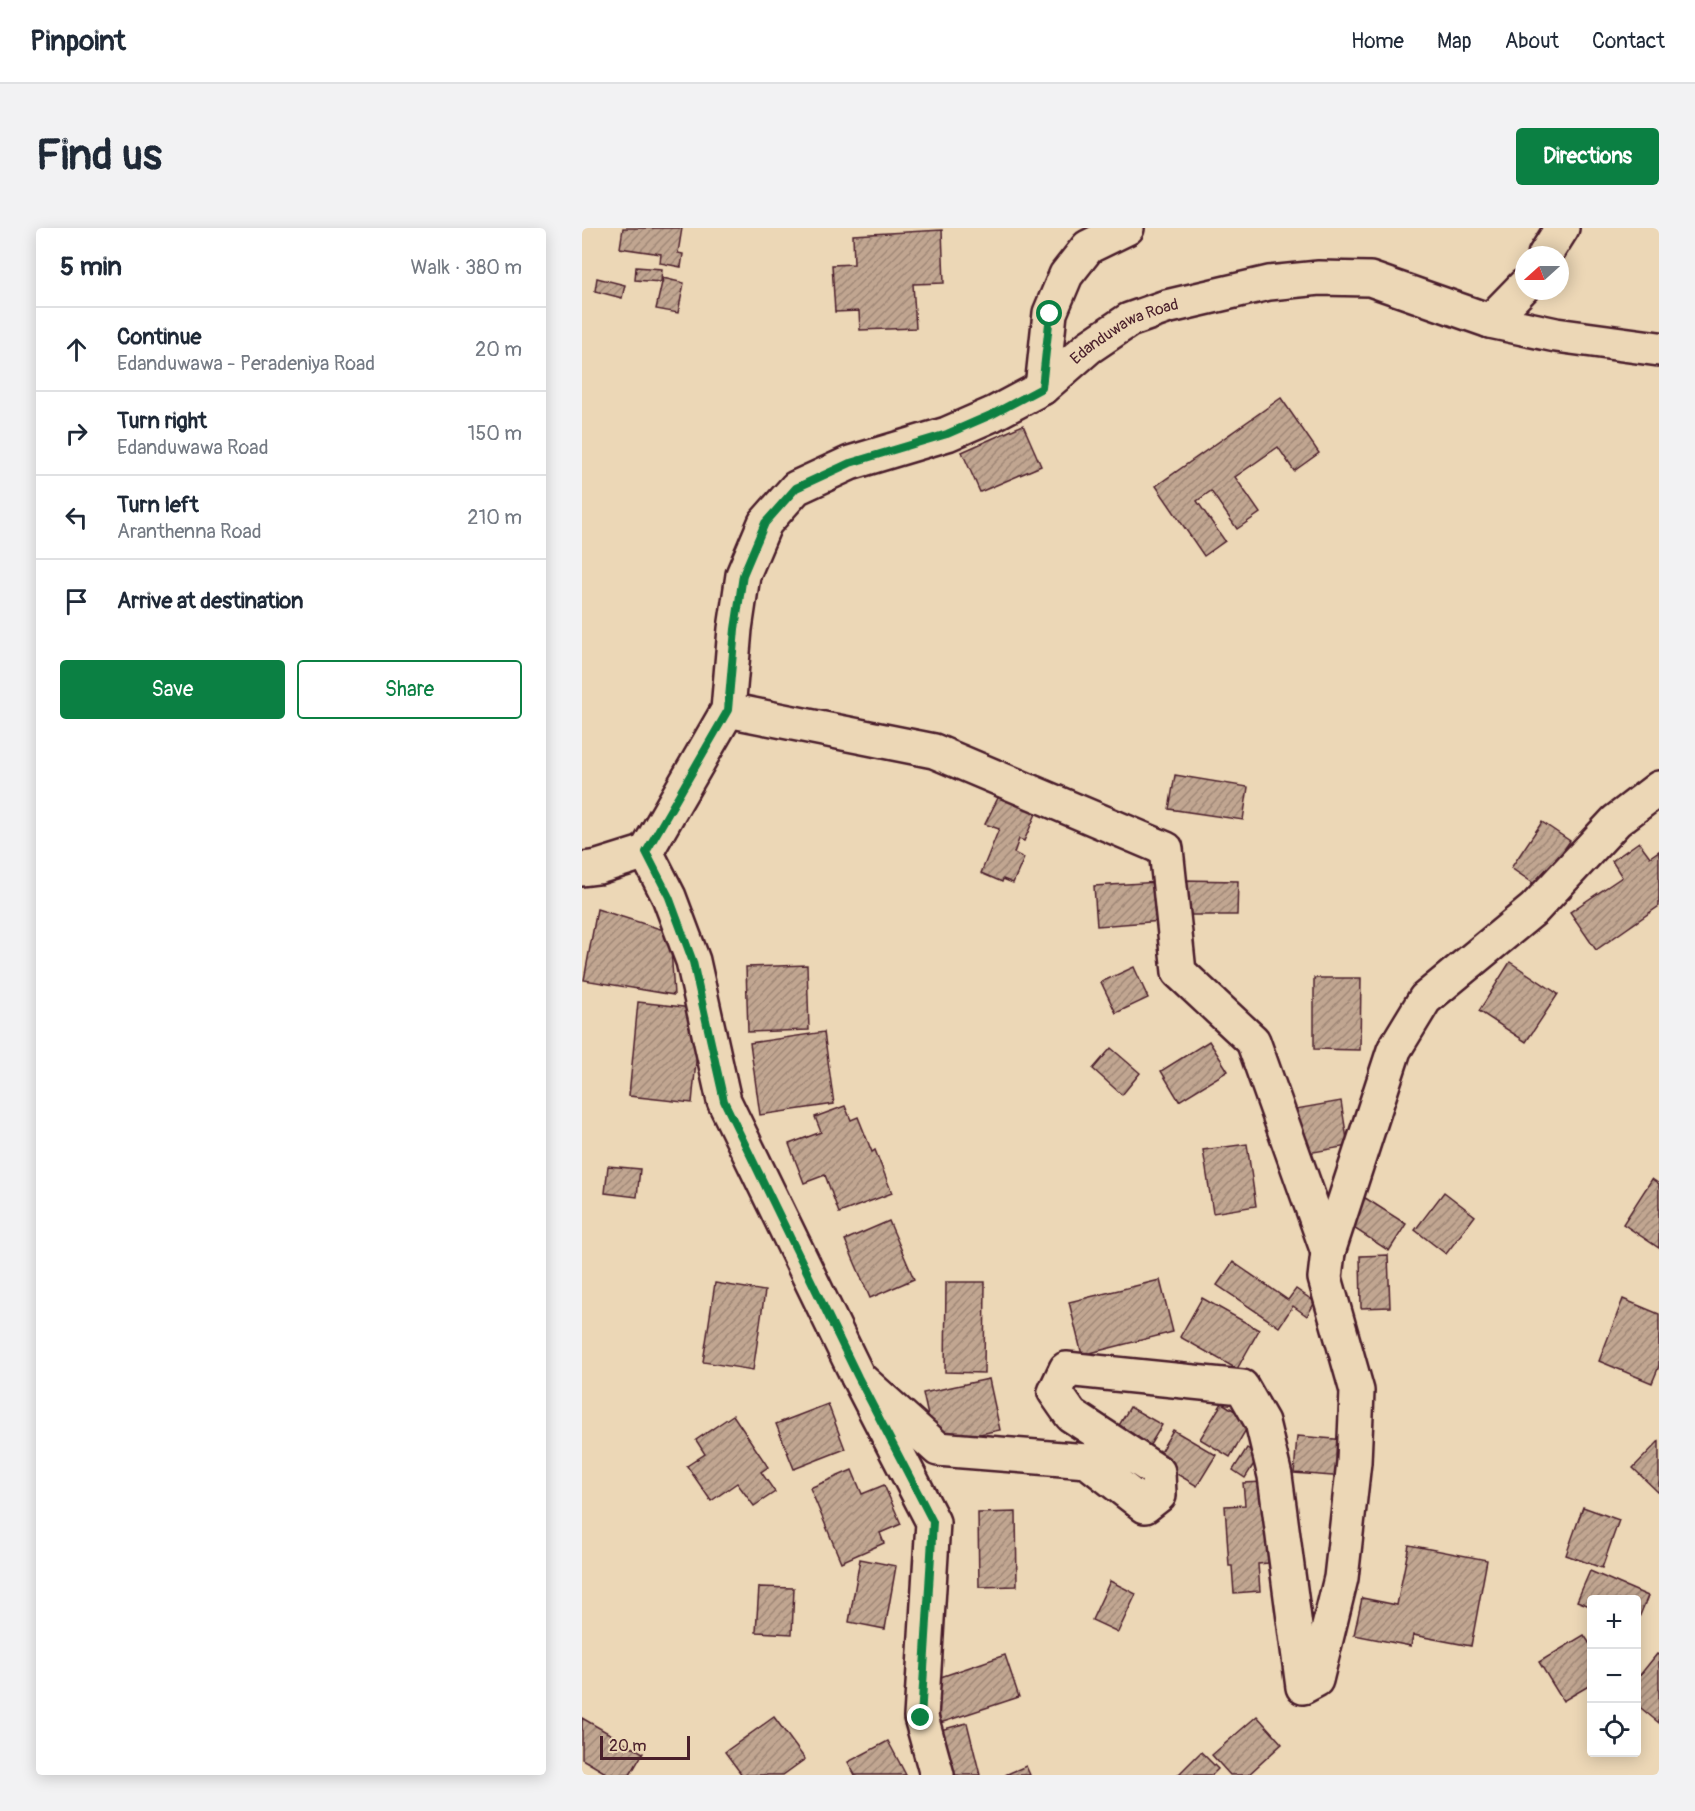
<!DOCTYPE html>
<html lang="en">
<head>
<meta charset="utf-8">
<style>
  :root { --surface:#fff; --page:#f2f2f3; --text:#1f2937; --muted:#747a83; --line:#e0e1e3; --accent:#0b8043 }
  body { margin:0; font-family:Pangolin,sans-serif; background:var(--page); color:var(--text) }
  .controls { position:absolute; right:18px; bottom:18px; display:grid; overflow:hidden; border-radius:6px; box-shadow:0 3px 15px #0003 }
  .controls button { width:54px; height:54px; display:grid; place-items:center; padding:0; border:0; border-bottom:2px solid var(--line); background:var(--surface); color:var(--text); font:30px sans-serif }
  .compass { position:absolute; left:933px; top:18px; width:54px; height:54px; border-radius:50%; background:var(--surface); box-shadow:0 3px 15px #0003; rotate:249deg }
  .scale { position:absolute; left:18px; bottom:15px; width:90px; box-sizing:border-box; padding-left:6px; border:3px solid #4a1f2b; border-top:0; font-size:16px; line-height:21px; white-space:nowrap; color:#4a1f2b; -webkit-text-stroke:4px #ecd7b6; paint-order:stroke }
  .stop { position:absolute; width:18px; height:18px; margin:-14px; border:4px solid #0b8043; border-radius:50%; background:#fff }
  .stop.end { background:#0b8043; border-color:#fff; box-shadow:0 2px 6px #0008 }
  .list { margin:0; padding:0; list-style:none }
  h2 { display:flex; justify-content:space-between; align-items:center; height:78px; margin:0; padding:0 24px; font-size:26px }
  h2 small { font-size:20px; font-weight:400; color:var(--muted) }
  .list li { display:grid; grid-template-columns:39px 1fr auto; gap:18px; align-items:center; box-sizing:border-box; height:84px; padding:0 24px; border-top:2px solid var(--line) }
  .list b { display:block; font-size:22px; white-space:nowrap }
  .list p { margin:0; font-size:20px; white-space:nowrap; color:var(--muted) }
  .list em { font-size:20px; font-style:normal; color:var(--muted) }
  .actions { display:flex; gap:12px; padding:18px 24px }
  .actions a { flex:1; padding:14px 0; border:2px solid var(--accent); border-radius:6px; text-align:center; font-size:21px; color:var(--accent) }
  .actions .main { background:var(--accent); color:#fff }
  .icon { flex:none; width:33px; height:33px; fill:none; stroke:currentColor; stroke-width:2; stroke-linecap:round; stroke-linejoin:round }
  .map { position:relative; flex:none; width:1077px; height:1547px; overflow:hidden; border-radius:6px }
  header { display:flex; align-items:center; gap:36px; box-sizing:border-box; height:84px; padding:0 30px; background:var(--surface); border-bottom:2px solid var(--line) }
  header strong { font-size:28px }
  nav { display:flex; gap:33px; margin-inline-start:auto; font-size:21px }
  .intro { display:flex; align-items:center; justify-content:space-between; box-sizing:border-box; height:144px; padding:0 36px }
  h1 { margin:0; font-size:42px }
  .button { padding:15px 27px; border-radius:6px; background:var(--accent); color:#fff; font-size:21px; font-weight:700 }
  main { display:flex; gap:36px; padding:0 36px }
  aside { flex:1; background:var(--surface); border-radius:6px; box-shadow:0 3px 15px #0003 }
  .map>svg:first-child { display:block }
  .building { fill:url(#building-hatch); stroke:#4a1f2b; stroke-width:1.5 }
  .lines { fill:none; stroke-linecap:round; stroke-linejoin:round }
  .minor-casing { stroke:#4a1f2b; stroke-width:38 }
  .minor { stroke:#ecd7b6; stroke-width:33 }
  .route { stroke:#0b8043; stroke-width:8 }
  .labels { text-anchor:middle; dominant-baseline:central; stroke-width:6; stroke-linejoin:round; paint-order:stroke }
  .street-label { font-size:16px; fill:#4a1f2b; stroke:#ecd7b6 }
</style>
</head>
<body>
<header>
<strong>Pinpoint</strong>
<nav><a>Home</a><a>Map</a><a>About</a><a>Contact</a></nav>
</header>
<div class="intro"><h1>Find us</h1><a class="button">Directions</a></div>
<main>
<aside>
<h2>5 min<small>Walk · 380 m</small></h2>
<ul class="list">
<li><svg class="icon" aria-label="ahead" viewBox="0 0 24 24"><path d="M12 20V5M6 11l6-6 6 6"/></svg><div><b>Continue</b><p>Edanduwawa - Peradeniya Road</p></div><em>20 m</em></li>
<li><svg class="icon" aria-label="right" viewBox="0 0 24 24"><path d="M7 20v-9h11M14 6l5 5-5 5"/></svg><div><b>Turn right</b><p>Edanduwawa Road</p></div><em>150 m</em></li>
<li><svg class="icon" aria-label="left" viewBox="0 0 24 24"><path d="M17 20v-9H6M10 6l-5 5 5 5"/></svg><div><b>Turn left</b><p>Aranthenna Road</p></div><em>210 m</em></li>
<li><svg class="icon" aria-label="arrive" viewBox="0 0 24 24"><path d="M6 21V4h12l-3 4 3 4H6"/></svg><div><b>Arrive at destination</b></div></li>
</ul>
<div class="actions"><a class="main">Save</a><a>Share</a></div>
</aside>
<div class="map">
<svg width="1077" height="1547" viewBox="0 0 1077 1547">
  <defs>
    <pattern id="building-hatch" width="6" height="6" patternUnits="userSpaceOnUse" patternTransform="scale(1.5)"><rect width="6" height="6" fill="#c1a691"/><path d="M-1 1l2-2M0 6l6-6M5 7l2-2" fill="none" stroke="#9f8777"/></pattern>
  </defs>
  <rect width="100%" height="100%" fill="#ecd7b6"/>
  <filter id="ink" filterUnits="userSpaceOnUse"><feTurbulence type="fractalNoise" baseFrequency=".0167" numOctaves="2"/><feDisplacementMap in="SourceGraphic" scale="12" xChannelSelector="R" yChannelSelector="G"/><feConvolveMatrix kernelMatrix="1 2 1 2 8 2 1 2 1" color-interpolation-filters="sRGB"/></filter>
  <g filter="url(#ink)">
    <!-- building -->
    <g class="building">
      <polygon points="41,0 100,0 96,25 101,26 99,39 78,35 79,26 38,20"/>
      <polygon points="360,2 362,55 331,56 334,100 278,102 277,83 253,84 250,37 272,36 271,7"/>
      <polygon points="54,39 80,41 79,54 53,52"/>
      <polygon points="15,50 43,57 40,70 13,63"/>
      <polygon points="81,50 102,55 96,85 74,81"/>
      <polygon points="699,170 737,225 712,243 696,219 653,249 678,285 655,301 629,263 615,273 643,313 622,328 574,258"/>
      <polygon points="441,197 459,238 398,264 380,224"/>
      <polygon points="593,547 666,559 661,592 587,581"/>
      <polygon points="418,566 457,579 442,613 437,611 432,625 442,630 431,655 421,651 420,654 399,645 417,601 403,596"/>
      <polygon points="960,594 988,613 957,659 929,640"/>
      <polygon points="1057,614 1068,629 1077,623 1077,678 1014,722 988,684 1040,649 1030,633"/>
      <polygon points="600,652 656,653 655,687 599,687"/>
      <polygon points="577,654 580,693 515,698 512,658"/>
      <polygon points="15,681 88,704 92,767 2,752"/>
      <polygon points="928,734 976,766 944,814 897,783"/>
      <polygon points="225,737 227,802 166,804 164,739"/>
      <polygon points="552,739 566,770 534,785 519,754"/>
      <polygon points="732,750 779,750 778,822 732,821"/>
      <polygon points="56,774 119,781 110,875 47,868"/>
      <polygon points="242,804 252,876 178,887 168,815"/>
      <polygon points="627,813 646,843 597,873 579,843"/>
      <polygon points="529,820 558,845 540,867 511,841"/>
      <polygon points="759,873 766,918 715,927 708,882"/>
      <polygon points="263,878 269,892 276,889 290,924 293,922 310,965 257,985 243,947 222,955 207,916 239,904 233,889"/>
      <polygon points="665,916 674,978 631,985 621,922"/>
      <polygon points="26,938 58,941 55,969 23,965"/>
      <polygon points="1070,951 1077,956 1077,1020 1041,996"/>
      <polygon points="862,964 893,988 864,1026 833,1002"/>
      <polygon points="777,966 824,996 807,1023 761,993"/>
      <polygon points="307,993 332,1051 288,1070 263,1012"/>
      <polygon points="806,1027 808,1079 779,1080 778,1028"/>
      <polygon points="651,1034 706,1072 714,1061 733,1074 725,1088 711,1078 697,1099 635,1057"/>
      <polygon points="578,1052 591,1104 500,1127 487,1074"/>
      <polygon points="364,1054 403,1054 402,1145 363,1144"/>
      <polygon points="133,1055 183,1063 171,1142 121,1134"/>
      <polygon points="620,1070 677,1102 655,1141 598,1109"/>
      <polygon points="1041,1071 1077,1086 1077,1138 1070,1155 1017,1133"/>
      <polygon points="407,1151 418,1202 352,1215 341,1165"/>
      <polygon points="640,1175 669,1193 648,1229 618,1211"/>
      <polygon points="246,1176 263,1221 212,1241 194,1196"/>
      <polygon points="548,1179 580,1197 565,1222 533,1204"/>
      <polygon points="151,1187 186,1239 179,1244 193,1264 172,1278 155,1255 129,1273 105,1238 123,1226 114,1212"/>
      <polygon points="591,1202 634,1227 615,1258 573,1233"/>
      <polygon points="715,1208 765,1212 763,1249 712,1245"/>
      <polygon points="1077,1213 1077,1265 1051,1240"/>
      <polygon points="665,1220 677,1228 663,1250 651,1242"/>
      <polygon points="270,1242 280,1266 302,1257 319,1296 298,1305 302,1315 259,1334 228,1260"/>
      <polygon points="682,1254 686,1335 676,1336 678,1363 652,1365 650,1338 647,1338 643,1278 663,1277 661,1255"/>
      <polygon points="1001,1279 1037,1292 1020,1340 984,1327"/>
      <polygon points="434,1284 435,1358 397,1359 396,1285"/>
      <polygon points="827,1317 905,1332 889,1418 831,1407 829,1418 772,1407 780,1370 815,1377"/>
      <polygon points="278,1331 314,1338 303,1401 267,1394"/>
      <polygon points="1008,1343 1066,1368 1054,1397 1054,1372 1010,1372 1010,1379 995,1373"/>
      <polygon points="528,1353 554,1366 536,1404 510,1392"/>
      <polygon points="177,1359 212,1360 210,1406 174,1404"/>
      <polygon points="1002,1407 1010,1419 1010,1456 981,1473 957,1434"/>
      <polygon points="1075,1426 1077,1427 1077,1495 1054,1476 1054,1452"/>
      <polygon points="423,1427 437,1469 358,1495 344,1454"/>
      <polygon points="675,1488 700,1516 666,1547 648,1547 630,1527"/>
      <polygon points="192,1489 223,1531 201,1547 160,1547 143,1524"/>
      <polygon points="0,1490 61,1525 48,1547 27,1547 0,1531"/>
      <polygon points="385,1495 398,1547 363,1547 351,1504"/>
      <polygon points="306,1513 324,1547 273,1547 266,1534"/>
      <polygon points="619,1524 636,1541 630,1547 596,1547"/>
      <polygon points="444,1538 448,1547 423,1547"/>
    </g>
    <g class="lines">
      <defs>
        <g id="minor">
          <polyline points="963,27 980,0"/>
          <polyline points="908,93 942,58"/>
          <polyline points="460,160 468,85 484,47 506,19 545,0"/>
          <polyline points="146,482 352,523 584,621 597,744 671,813 746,1024"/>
          <path id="s1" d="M 64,624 L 146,482 L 153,401 L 161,347 L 183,295 L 214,260 L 268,235 L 365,206 L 411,186 L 460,160 L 507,119 L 547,92 L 584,79 L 687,55 L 737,50 L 788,51 L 908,93 L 974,107 L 1077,121"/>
          <polyline points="64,624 87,669 111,733 142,873 276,1149 351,1294 339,1489 355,1547"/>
          <polyline points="0,641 16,639 64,624"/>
          <polyline points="276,1149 356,1221 505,1233 563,1278 577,1267 576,1244 489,1187 473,1164 484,1141 660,1159 680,1194 693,1248 721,1459 734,1452 759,1350 772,1234 775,1163 743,1050 746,1024 812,822 843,771 952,681 1034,593 1077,560"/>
        </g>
      </defs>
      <!-- minor casing -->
      <use href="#minor" class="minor-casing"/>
      <!-- minor -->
      <use href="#minor" class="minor"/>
    </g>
  </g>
  <g class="lines" filter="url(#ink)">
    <!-- route -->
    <polyline class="route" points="339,1490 351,1294 276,1149 142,873 111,734 87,669 64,624 146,482 153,401 161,347 183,295 214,260 268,235 365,206 411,186 460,160 468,86"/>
  </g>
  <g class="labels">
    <!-- street labels -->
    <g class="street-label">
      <text stroke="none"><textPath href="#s1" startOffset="771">Edanduwawa Road</textPath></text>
    </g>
  </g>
</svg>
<div class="controls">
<button>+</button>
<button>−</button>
<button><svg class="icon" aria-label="locate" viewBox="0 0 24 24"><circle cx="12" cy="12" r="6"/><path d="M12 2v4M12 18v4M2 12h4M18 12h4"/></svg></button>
</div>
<svg class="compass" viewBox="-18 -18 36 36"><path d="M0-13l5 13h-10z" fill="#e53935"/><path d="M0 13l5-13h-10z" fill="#747a83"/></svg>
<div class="scale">20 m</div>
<div class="stop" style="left:468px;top:86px"></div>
<div class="stop end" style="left:339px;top:1490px"></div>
</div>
</main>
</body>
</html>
